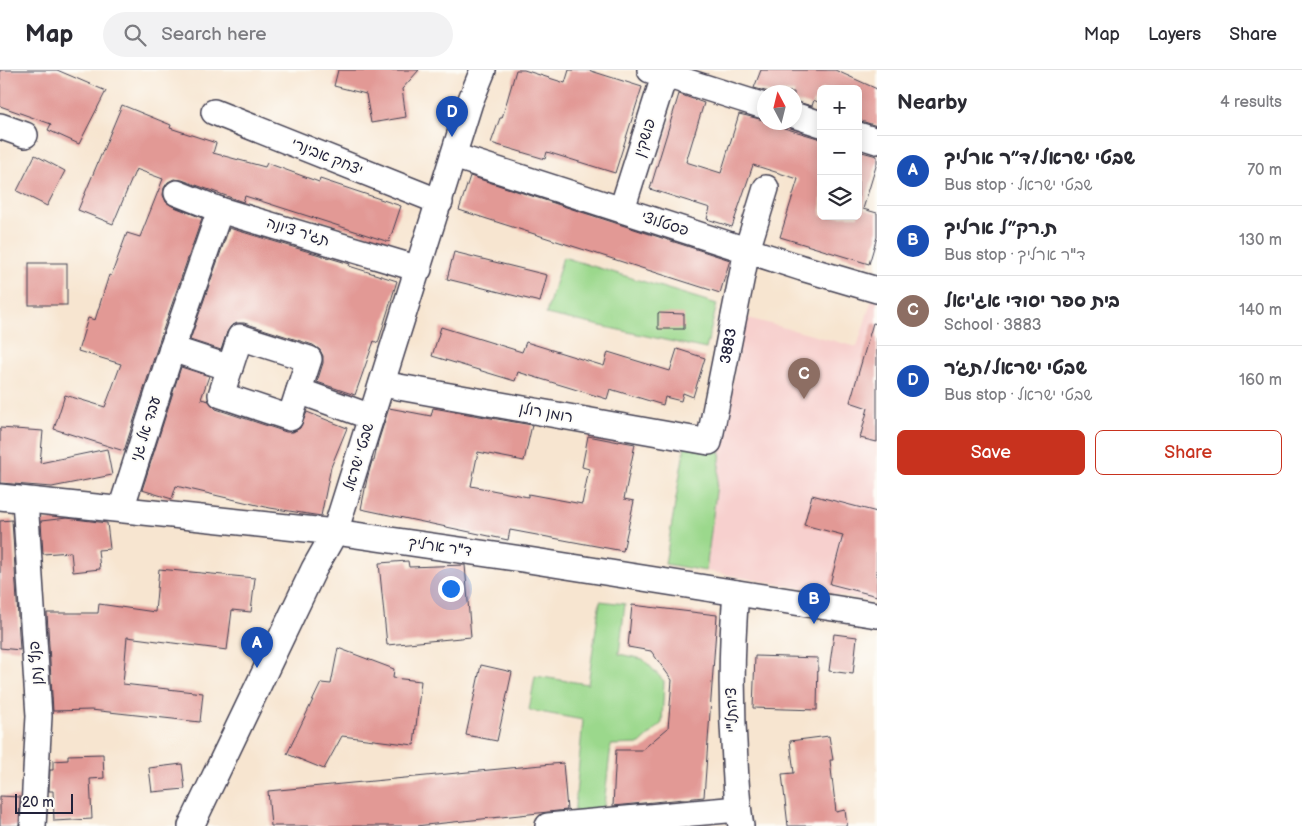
<!DOCTYPE html>
<html lang="en">
<head>
<meta charset="utf-8">
<style>
  :root { --surface:#fff; --page:#f2f2f3; --text:#2b2b33; --muted:#7c7c81; --line:#e1e1e2; --accent:#c8321e }
  body { margin:0; font-family:"Balsamiq Sans","Playpen Sans Hebrew",sans-serif; background:var(--page); color:var(--text) }
  .controls { position:absolute; right:15px; top:15px; display:grid; overflow:hidden; border-radius:8px; box-shadow:0 2px 12px #0003 }
  .controls button { width:45px; height:45px; display:grid; place-items:center; padding:0; border:0; border-bottom:1px solid var(--line); background:var(--surface); color:var(--text); font:25px sans-serif }
  .compass { position:absolute; left:757px; top:15px; width:45px; height:45px; border-radius:50%; background:var(--surface); box-shadow:0 2px 12px #0003; rotate:353deg }
  .scale { position:absolute; left:15px; bottom:12px; width:58px; box-sizing:border-box; padding-left:5px; border:2px solid #22223b; border-top:0; font-size:14px; line-height:18px; white-space:nowrap; color:#22223b; -webkit-text-stroke:4px #fdfcf7; paint-order:stroke }
  .you { position:absolute; left:450px; top:518px; width:18px; height:18px; margin:-12px; border:4px solid #fff; border-radius:50%; background:#1a73e8; box-shadow:0 0 0 8px #1a73e833 }
  .badge { display:grid; place-items:center; width:32px; height:32px; border-radius:50%; background:var(--accent); color:#fff; font-size:16px; font-weight:700 }
  .pin { position:absolute; translate:-50% -41px; filter:drop-shadow(0 1px 2px #0008) }
  .pin::after { content:''; position:absolute; top:26px; width:18px; height:15px; background:inherit; clip-path:polygon(0 0,100% 0,50% 100%) }
  .list { margin:0; padding:0; list-style:none }
  h2 { display:flex; justify-content:space-between; align-items:center; height:65px; margin:0; padding:0 20px; font-size:21px }
  h2 small { font-size:16px; font-weight:400; color:var(--muted) }
  .list li { display:grid; grid-template-columns:32px 1fr auto; gap:15px; align-items:center; box-sizing:border-box; height:70px; padding:0 20px; border-top:1px solid var(--line) }
  .list b { display:block; font-size:19px; white-space:nowrap }
  .list p { margin:0; font-size:16px; white-space:nowrap; color:var(--muted) }
  .list em { font-size:16px; font-style:normal; color:var(--muted) }
  .actions { display:flex; gap:10px; padding:15px 20px }
  .actions a { flex:1; padding:11px 0; border:1px solid var(--accent); border-radius:8px; text-align:center; font-size:18px; color:var(--accent) }
  .actions .main { background:var(--accent); color:#fff }
  .icon { flex:none; width:28px; height:28px; fill:none; stroke:currentColor; stroke-width:2; stroke-linecap:round; stroke-linejoin:round }
  .map { position:relative; flex:none; width:877px; height:756px; overflow:hidden }
  header { display:flex; align-items:center; gap:30px; box-sizing:border-box; height:70px; padding:0 25px; background:var(--surface); border-bottom:1px solid var(--line) }
  header strong { font-size:24px }
  nav { display:flex; gap:28px; margin-inline-start:auto; font-size:18px }
  .search { width:350px; height:45px; background:var(--page); display:flex; align-items:center; gap:12px; box-sizing:border-box; padding:0 18px; border-radius:28px; color:var(--muted); font-size:19px }
  main { display:flex }
  aside { flex:1; background:var(--surface) }
  .map>svg:first-child { display:block }
  .built { fill:#f7d0ce }
  .green { fill:#9bd88c; stroke:#5e7d64 }
  .building { fill:#e29995 }
  .lines { fill:none; stroke-linecap:round; stroke-linejoin:round }
  .minor-casing { stroke:#423f51; stroke-width:28 }
  .minor { stroke:#fff; stroke-width:25 }
  .labels { text-anchor:middle; dominant-baseline:central; stroke-width:4; stroke-linejoin:round; paint-order:stroke }
  .street-label { font-size:15px; fill:#22223b; stroke:#fdfcf7 }
</style>
</head>
<body>
<header>
<strong>Map</strong>
<div class="search"><svg class="icon" aria-label="search" viewBox="0 0 24 24"><circle cx="10" cy="10" r="6"/><path d="M15 15l6 6"/></svg>Search here</div>
<nav><a>Map</a><a>Layers</a><a>Share</a></nav>
</header>
<main>
<div class="map">
<svg width="877" height="756" viewBox="0 0 877 756">
  <rect width="100%" height="100%" fill="#fdfcf7"/>
  <filter id="ink" filterUnits="userSpaceOnUse"><feTurbulence type="fractalNoise" baseFrequency=".02" numOctaves="2"/><feDisplacementMap in="SourceGraphic" scale="10" xChannelSelector="R" yChannelSelector="G"/><feConvolveMatrix kernelMatrix="1 2 1 2 8 2 1 2 1" color-interpolation-filters="sRGB"/></filter>
  <filter id="wash" filterUnits="userSpaceOnUse"><feTurbulence type="fractalNoise" baseFrequency=".0096" numOctaves="4" result="noise"/><feDisplacementMap in="SourceGraphic" scale="20" xChannelSelector="R" yChannelSelector="G"/><feGaussianBlur stdDeviation="1.12" result="paint"/><feColorMatrix in="noise" values="0 0 0 0 0 0 0 0 0 0 0 0 0 0 0 0 0 1.4 0 .05"/><feComposite in="paint" operator="in"/></filter>
  <g filter="url(#wash)">
    <rect width="100%" height="100%" fill="#f7e5d0"/>
    <!-- built -->
    <polygon class="built" points="872,229 877,230 877,532 706,501 721,382 744,247 857,277"/>
    <!-- green -->
    <g class="green">
      <polygon points="563,187 717,234 706,279 546,244"/>
      <polygon points="685,375 721,382 706,501 665,494"/>
      <polygon points="600,531 625,534 619,584 643,589 664,611 662,653 640,674 611,675 603,743 574,746 583,650 529,640 535,606 588,614"/>
    </g>
    <g id="blocks">
      <!-- building -->
      <g class="building">
        <polygon points="0,0 57,0 106,21 79,74 48,60 51,54 0,36"/>
        <polygon points="338,0 419,0 402,19 406,47 371,53 366,24 334,16"/>
        <polygon points="516,0 524,0 565,13 569,0 588,0 642,17 615,103 547,82 545,89 491,73 500,48 502,48"/>
        <polygon points="761,0 835,0 877,19 877,56 858,50 858,19 821,19 821,34 814,30 812,36 794,31 794,22 769,22 754,18"/>
        <polygon points="679,24 704,33 686,92 721,103 739,44 764,50 764,52 821,69 821,146 858,146 858,81 877,86 877,93 863,139 877,143 877,167 869,194 780,167 798,109 753,95 732,157 707,149 710,138 650,119"/>
        <polygon points="122,35 171,55 170,58 216,73 213,83 265,97 267,93 319,112 320,109 401,136 389,172 245,126 243,132 182,110 174,109 168,112 164,118 163,125 166,132 172,136 202,148 163,260 124,381 54,359 65,325 105,337 121,294 78,281 88,248 95,250 109,205 111,206 127,163 140,167 163,109 136,99 113,154 78,140"/>
        <polygon points="35,85 65,101 47,136 17,121"/>
        <polygon points="470,106 730,190 720,223 459,140"/>
        <polygon points="229,158 350,194 349,196 397,211 378,273 374,271 355,325 317,312 323,293 323,286 320,280 313,275 244,253 237,253 231,256 227,262 221,280 190,270"/>
        <polygon points="454,182 547,205 540,232 447,209"/>
        <rect x="29" y="193" width="38" height="42"/>
        <polygon points="658,243 684,244 684,259 658,259"/>
        <polygon points="873,253 877,254 877,372 860,368 868,338 850,332"/>
        <polygon points="441,257 522,282 526,272 604,296 608,282 670,301 677,279 705,288 693,327 683,323 681,331 665,327 663,335 610,319 607,329 518,302 515,311 432,286"/>
        <polygon points="181,297 209,306 201,329 209,331 216,339 286,362 293,362 300,358 307,342 347,358 331,397 321,446 270,438 176,416 172,429 142,420"/>
        <polygon points="389,338 431,346 433,338 532,355 524,391 478,382 471,416 528,427 528,424 582,434 589,399 582,397 588,366 619,372 619,371 635,374 624,429 634,431 623,481 510,460 508,470 361,439 367,409 372,391 374,391 378,372"/>
        <polygon points="0,358 43,361 40,393 107,379 112,405 52,417 0,413"/>
        <polygon points="812,425 877,442 877,526 830,514 843,465 804,455"/>
        <polygon points="67,448 107,453 110,479 98,480 100,499 73,502 71,482 43,484 41,451"/>
        <polygon points="12,450 20,580 0,578 0,451"/>
        <polygon points="408,491 409,497 465,495 471,567 387,575 379,493"/>
        <polygon points="159,499 255,508 251,542 232,540 227,580 127,567 123,614 203,623 200,652 91,640 53,641 47,543 98,543 99,534 155,542"/>
        <polygon points="632,535 717,545 704,727 613,736 616,680 642,680 668,658 670,635 672,610 651,581 628,577"/>
        <polygon points="834,564 857,567 853,604 829,601"/>
        <polygon points="338,578 394,599 393,608 421,611 414,675 342,666 324,699 287,684 321,613 331,614"/>
        <polygon points="755,586 818,588 817,640 753,638"/>
        <polygon points="481,595 512,602 497,671 466,665"/>
        <polygon points="829,666 833,690 830,690 836,742 845,740 847,756 788,756 782,704 794,703 790,671"/>
        <polygon points="103,684 104,708 90,709 92,749 54,751 53,721 49,721 50,700 53,700 53,691 68,690 68,685"/>
        <polygon points="563,693 567,740 416,756 271,756 268,721"/>
        <polygon points="182,694 185,719 152,722 149,698"/>
        <polygon points="0,726 20,727 19,756 0,756"/>
      </g>
    </g>
  </g>
  <g filter="url(#ink)">
    <use href="#blocks" fill-opacity="0" stroke="#423f51" stroke-width="1"/>
    <g class="lines">
      <defs>
        <g id="minor">
          <polyline points="650,0 764,36"/>
          <polyline points="214,42 440,132"/>
          <polyline points="794,45 821,54"/>
          <polyline points="0,56 25,65"/>
          <polyline points="858,65 877,71"/>
          <polyline points="454,86 802,198 877,220"/>
          <polyline points="177,123 220,140 419,199"/>
          <polyline points="622,139 661,16 674,0"/>
          <polygon points="240,267 309,289 290,348 221,325"/>
          <polyline points="172,279 230,298"/>
          <path id="s1" d="M 382,314 L 709,372 L 747,180 L 766,118"/>
          <polyline points="299,321 371,347"/>
          <polyline points="0,427 335,462 522,489 877,545"/>
          <polyline points="25,430 39,646 33,756"/>
          <polyline points="121,439 172,279 220,140"/>
          <path d="M 736,523 C 731,580 731,635 735,691 C 736,713 737,735 741,756"/>
          <polyline points="191,756 314,499 335,462 470,32 483,0"/>
          <polyline points="548,756 738,739"/>
        </g>
      </defs>
      <!-- minor casing -->
      <use href="#minor" class="minor-casing"/>
      <!-- minor -->
      <use href="#minor" class="minor"/>
    </g>
  </g>
  <g class="labels">
    <!-- street labels -->
    <g class="street-label">
      <text transform="translate(645 68) rotate(-72)">פושקין</text>
      <text transform="translate(327 87) rotate(22)">יצחק אבינרי</text>
      <text transform="translate(665 154) rotate(18)">פסטלוצי</text>
      <text transform="translate(298 162) rotate(17)">תג'ר ציונה</text>
      <text stroke="none"><textPath href="#s1" startOffset="430">3883</textPath></text>
      <text transform="translate(546 343) rotate(10)">רומן רולן</text>
      <text transform="translate(146 359) rotate(-72)">עבד אל גני</text>
      <text transform="translate(359 387) rotate(-73)">שבטי ישראל</text>
      <text transform="translate(440 477) rotate(8)">ד"ר ארליך</text>
      <text transform="translate(36 593) rotate(-94)">פנץ נתן</text>
      <text transform="translate(732 640) rotate(-92)">ציהתל"י</text>
    </g>
  </g>
</svg>
<div class="controls">
<button>+</button>
<button>−</button>
<button><svg class="icon" aria-label="layers" viewBox="0 0 24 24"><path d="M12 4l9 5-9 5-9-5zM3 14l9 5 9-5"/></svg></button>
</div>
<svg class="compass" viewBox="-18 -18 36 36"><path d="M0-13l5 13h-10z" fill="#e53935"/><path d="M0 13l5-13h-10z" fill="#7c7c81"/></svg>
<div class="scale">20 m</div>
<div class="you"></div>
<div class="pin badge" style="left:257px;top:598px;background:#1a4fb4">A</div>
<div class="pin badge" style="left:814px;top:554px;background:#1a4fb4">B</div>
<div class="pin badge" style="left:804px;top:329px;background:#8d6e63">C</div>
<div class="pin badge" style="left:452px;top:67px;background:#1a4fb4">D</div>
</div>
<aside>
<h2>Nearby<small>4 results</small></h2>
<ul class="list">
<li><span class="badge" style="background:#1a4fb4">A</span><div><b>שבטי ישראל/ד״ר ארליך</b><p>Bus stop · שבטי ישראל</p></div><em>70 m</em></li>
<li><span class="badge" style="background:#1a4fb4">B</span><div><b>ת.רק״ל ארליך</b><p>Bus stop · ד&quot;ר ארליך</p></div><em>130 m</em></li>
<li><span class="badge" style="background:#8d6e63">C</span><div><b>בית ספר יסודי אג'יאל</b><p>School · 3883</p></div><em>140 m</em></li>
<li><span class="badge" style="background:#1a4fb4">D</span><div><b>שבטי ישראל/תג׳ר</b><p>Bus stop · שבטי ישראל</p></div><em>160 m</em></li>
</ul>
<div class="actions"><a class="main">Save</a><a>Share</a></div>
</aside>
</main>
</body>
</html>
